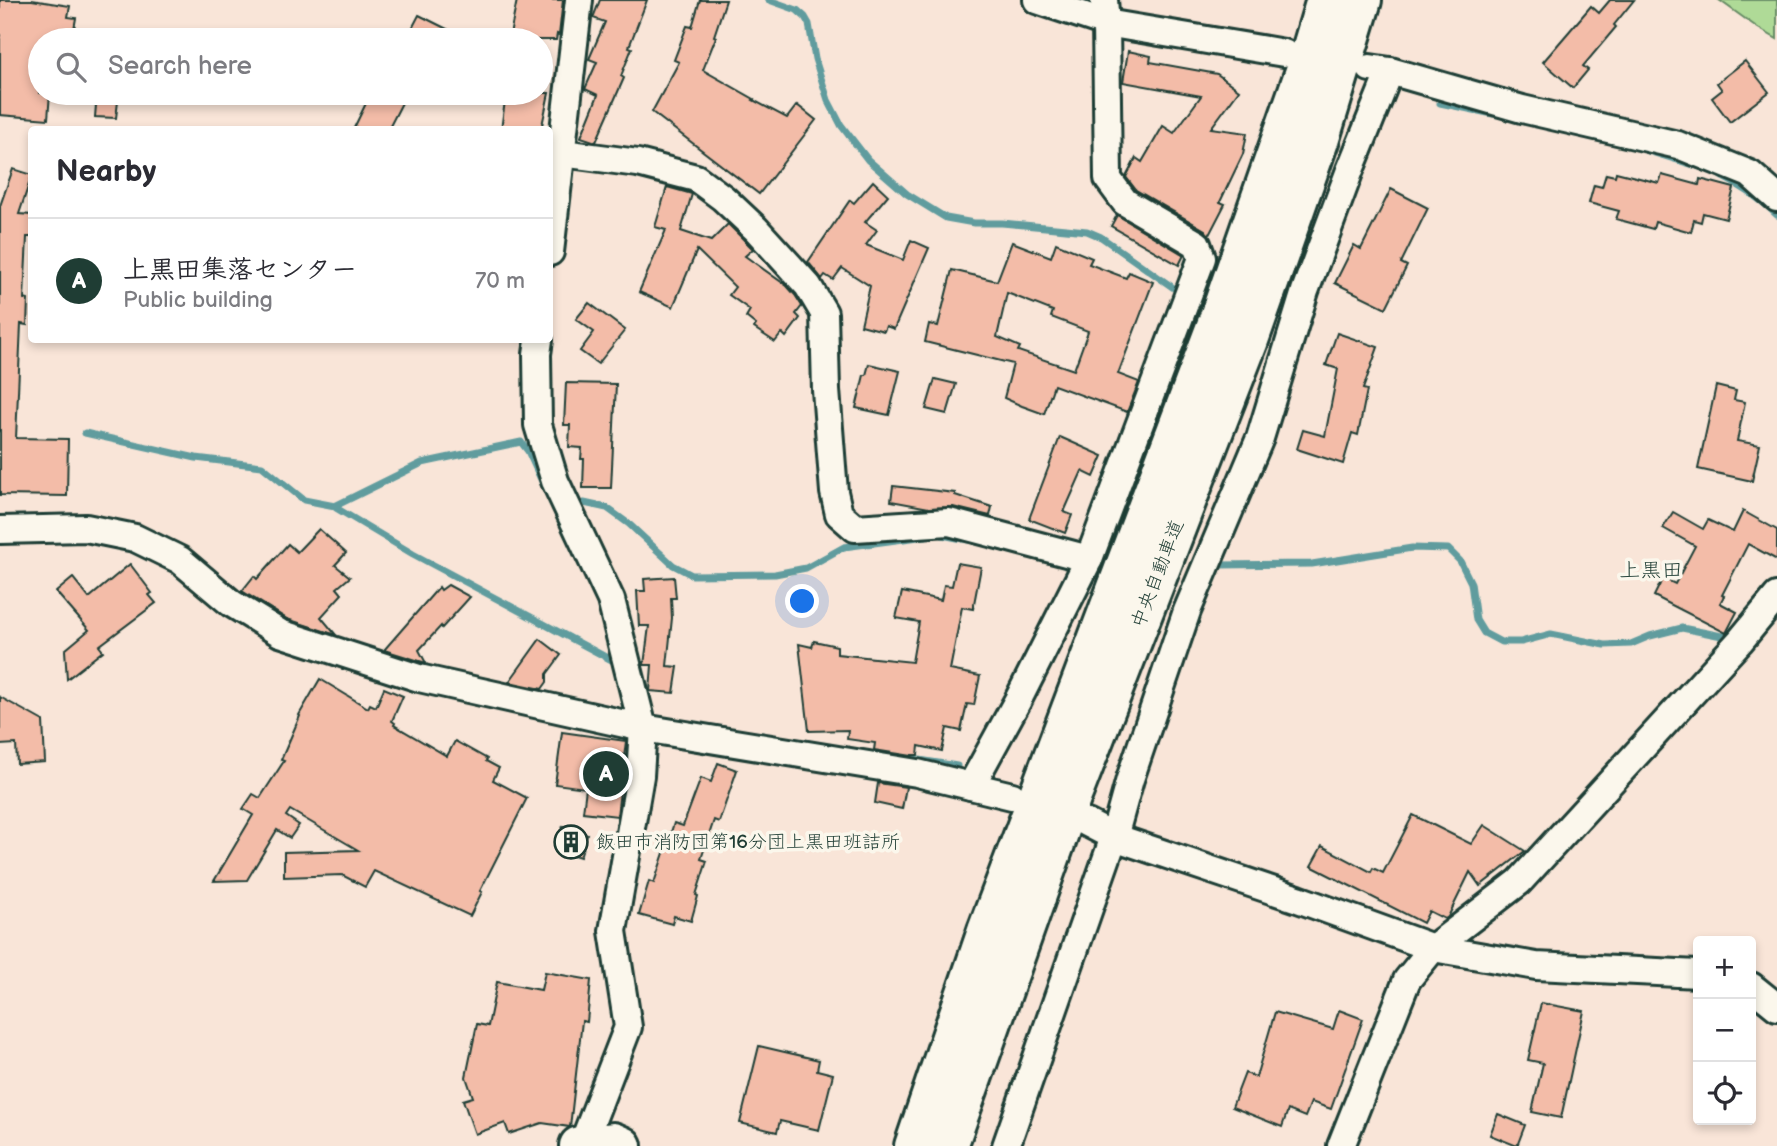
<!DOCTYPE html>
<html lang="en">
<head>
<meta charset="utf-8">
<style>
  :root { --surface:#fff; --page:#f7f7f7; --text:#2b2b33; --muted:#7c7c81; --line:#e1e1e2; --accent:#1f3d34 }
  body { margin:0; font-family:"Balsamiq Sans","Klee One",sans-serif; background:var(--page); color:var(--text) }
  .controls { position:absolute; right:21px; bottom:21px; display:grid; overflow:hidden; border-radius:7px; box-shadow:0 4px 10px #0003 }
  .controls button { width:63px; height:63px; display:grid; place-items:center; padding:0; border:0; border-bottom:2px solid var(--line); background:var(--surface); color:var(--text); font:35px sans-serif }
  .you { position:absolute; left:803px; top:602px; width:24px; height:24px; margin:-18px; border:5px solid #fff; border-radius:50%; background:#1a73e8; box-shadow:0 0 0 10px #1a73e833 }
  .badge { display:grid; place-items:center; width:46px; height:46px; border-radius:50%; background:var(--accent); color:#fff; font-size:23px; font-weight:700 }
  .pin { position:absolute; translate:-50% -50%; border:4px solid #fff; box-shadow:0 2px 7px #0006 }
  .list { margin:0; padding:0; list-style:none }
  h2 { display:flex; justify-content:space-between; align-items:center; height:91px; margin:0; padding:0 28px; font-size:30px }
  h2 small { font-size:23px; font-weight:400; color:var(--muted) }
  .list li { display:grid; grid-template-columns:46px 1fr auto; gap:21px; align-items:center; box-sizing:border-box; height:126px; padding:0 28px; border-top:2px solid var(--line) }
  .list b { display:block; font-size:26px; white-space:nowrap }
  .list p { margin:0; font-size:23px; white-space:nowrap; color:var(--muted) }
  .list em { font-size:23px; font-style:normal; color:var(--muted) }
  .icon { flex:none; width:38px; height:38px; fill:none; stroke:currentColor; stroke-width:2; stroke-linecap:round; stroke-linejoin:round }
  .map { position:relative; flex:none; width:1777px; height:1146px; overflow:hidden }
  .search { position:absolute; background:var(--surface); box-shadow:0 4px 10px #0003; left:28px; top:28px; width:525px; height:77px; display:flex; align-items:center; gap:18px; box-sizing:border-box; padding:0 24px; border-radius:38px; color:var(--muted); font-size:26px }
  .panel { position:absolute; background:var(--surface); box-shadow:0 4px 10px #0003; left:28px; top:126px; width:525px; height:217px; border-radius:7px }
  .map>svg:first-child { display:block }
  .green { fill:#afda97; stroke:#678c66; stroke-width:2 }
  .lines { fill:none; stroke-linecap:round; stroke-linejoin:round }
  .stream { stroke:#609c9e; stroke-width:7 }
  .building { fill:#f3bca8; stroke:#1f3d34; stroke-width:2; fill-rule:evenodd }
  .street-casing { stroke:#1f3d34; stroke-width:32 }
  .secondary-casing { stroke:#1f3d34; stroke-width:44 }
  .highway-casing { stroke:#1f3d34; stroke-width:44 }
  .street { stroke:#fbf7ec; stroke-width:26 }
  .secondary { stroke:#fbf7ec; stroke-width:38 }
  .highway { stroke:#fbf7ec; stroke-width:38 }
  .labels { text-anchor:middle; dominant-baseline:central; stroke-width:7; stroke-linejoin:round; paint-order:stroke }
  .street-label { font-size:19px; fill:#1f3d34; stroke:#fbf7ec }
  .poi-label { font-size:19px; fill:#1f3d34; stroke:#fbf7ec; text-anchor:start }
  .neighbourhood-label { font-size:21px; fill:#1f3d34; stroke:#fbf7ec }
</style>
</head>
<body>
<div class="map">
<svg width="1777" height="1146" viewBox="0 0 1777 1146">
  <rect width="100%" height="100%" fill="#f9e5d8"/>
  <filter id="ink" filterUnits="userSpaceOnUse"><feTurbulence type="fractalNoise" baseFrequency=".0143" numOctaves="2"/><feDisplacementMap in="SourceGraphic" scale="14" xChannelSelector="R" yChannelSelector="G"/><feConvolveMatrix kernelMatrix="1 2 1 2 8 2 1 2 1" color-interpolation-filters="sRGB"/></filter>
  <g filter="url(#ink)">
    <!-- green -->
    <polygon class="green" points="1719,0 1777,0 1777,39 1758,28"/>
    <g class="lines">
      <!-- stream -->
      <g class="stream">
        <polyline points="769,0 797,10 805,17 809,24 815,59 828,100 841,125 868,160 907,194 946,218 974,223 1002,223 1087,231 1101,237 1178,291"/>
        <polyline points="1440,103 1493,114"/>
        <polyline points="1648,151 1700,167"/>
        <path d="M 1721,176 C 1742,186 1760,198 1777,215"/>
        <polyline points="85,433 196,458 262,466 304,500 335,506 422,463 521,442 528,451 545,488"/>
        <polyline points="584,503 607,508 629,524 673,565 692,575 775,574 806,568 844,547 926,536"/>
        <polyline points="335,506 336,508 413,554 617,663"/>
        <polyline points="942,535 973,541"/>
        <polyline points="1220,565 1312,564 1412,548 1448,549 1460,561 1471,583 1476,620 1484,633 1501,642 1521,642 1551,634 1605,645 1631,644 1650,636 1682,628 1727,637"/>
        <polyline points="913,759 957,766"/>
      </g>
    </g>
    <!-- building -->
    <g class="building">
      <polygon points="0,0 32,0 70,6 68,17 76,18 72,40 40,40 40,93 50,93 48,119 0,115"/>
      <polygon points="517,0 563,0 559,35 557,34 556,40 509,40"/>
      <polygon points="600,0 647,0 629,47 632,48 621,76 624,78 596,142 581,137 598,95 585,89 597,62 589,59 605,22 593,18"/>
      <polygon points="700,0 726,0 714,36 716,37 703,70 754,99 753,100 787,118 797,105 816,120 759,194 652,112 679,62 674,60 687,26 692,27"/>
      <polygon points="1610,0 1634,0 1614,25 1616,27 1583,66 1588,70 1573,88 1543,62 1591,6 1599,13"/>
      <polygon points="419,15 469,40 406,40"/>
      <polygon points="1128,51 1151,56 1150,62 1217,74 1239,90 1211,128 1247,133 1243,154 1220,202 1225,204 1209,235 1205,230 1136,190 1126,177 1136,158 1142,162 1163,126 1174,133 1201,96 1123,82"/>
      <polygon points="1745,61 1769,92 1730,122 1712,98 1722,90 1717,83"/>
      <polygon points="97,93 119,93 116,118 95,117"/>
      <polygon points="371,93 407,93 388,130 353,130"/>
      <polygon points="506,93 549,93 541,130 501,130"/>
      <polygon points="13,169 32,175 19,214 32,215 32,237 27,237 24,299 28,300 27,325 21,324 16,438 68,439 67,496 0,495 0,206"/>
      <polygon points="1616,172 1659,183 1662,175 1699,185 1700,179 1734,188 1726,219 1703,213 1701,222 1694,220 1691,232 1655,222 1653,229 1616,219 1619,211 1589,203 1594,185 1602,187 1606,174 1615,176"/>
      <polygon points="873,181 888,195 865,222 877,230 866,245 903,260 911,240 929,248 894,329 886,326 884,331 861,325 870,286 842,268 833,280 825,275 822,279 808,262 850,200 854,203"/>
      <polygon points="667,187 692,194 681,231 711,241 728,224 753,249 745,256 787,286 795,295 802,306 796,314 800,318 786,337 782,333 775,342 754,328 756,325 746,317 750,310 729,295 735,287 697,250 673,307 639,292 666,230 655,227"/>
      <polygon points="1391,189 1428,208 1401,263 1407,266 1386,308 1335,283 1354,245 1361,249"/>
      <polygon points="1117,215 1184,255 1179,265 1111,226"/>
      <path d="M 1012,242 L 1051,257 L 1056,243 L 1092,258 L 1089,264 L 1126,278 L 1129,272 L 1153,282 L 1118,374 L 1139,382 L 1127,412 L 1054,385 L 1044,414 L 1022,406 L 1004,398 L 1013,364 L 925,342 L 929,324 L 938,326 L 952,270 L 997,281 ZM 1007,293 L 1053,311 L 1051,317 L 1088,331 L 1074,370 L 1018,351 L 1020,347 L 997,337 Z"/>
      <polygon points="589,303 625,330 598,364 580,351 594,332 576,319"/>
      <polygon points="1337,333 1378,347 1363,389 1367,390 1358,435 1352,433 1343,464 1297,449 1303,430 1325,436 1338,369 1326,365"/>
      <polygon points="869,364 900,371 889,415 856,408 864,375 866,375"/>
      <polygon points="935,379 956,384 947,414 926,409"/>
      <polygon points="566,383 616,384 611,488 583,488 584,459 581,459 582,448 569,447 570,425 564,425"/>
      <polygon points="1716,386 1736,391 1734,400 1745,402 1737,441 1760,445 1752,481 1698,469"/>
      <polygon points="1060,437 1103,456 1094,477 1082,471 1064,512 1072,515 1065,533 1029,519"/>
      <polygon points="893,486 955,493 955,495 992,507 990,516 953,507 929,508 891,501"/>
      <polygon points="1743,511 1777,530 1777,560 1748,544 1722,595 1724,596 1720,603 1737,612 1726,633 1654,596 1663,578 1675,584 1695,546 1663,528 1673,512 1703,529 1708,520 1733,532"/>
      <polygon points="319,529 346,553 335,565 350,577 337,588 342,594 321,617 336,635 287,619 242,591 254,576 257,579 288,544 297,552"/>
      <polygon points="957,563 981,567 973,609 962,607 950,670 980,676 974,705 967,704 961,731 947,728 942,751 919,746 918,755 912,755 912,756 874,750 875,743 847,739 848,730 809,731 799,644 812,647 814,641 837,646 837,654 912,662 919,622 896,618 902,592 941,600 944,585 952,586"/>
      <polygon points="130,564 152,593 149,595 156,603 99,646 103,651 67,679 65,650 89,630 56,592 73,578 89,598"/>
      <polygon points="674,577 676,598 671,598 672,618 667,666 678,667 674,693 650,691 652,665 644,665 649,626 639,626 637,591 645,591 644,579"/>
      <polygon points="448,585 470,597 442,628 441,626 419,650 426,663 384,650 439,587 441,590"/>
      <polygon points="540,639 561,655 547,674 547,682 542,689 509,682"/>
      <polygon points="320,679 368,708 370,704 376,707 384,688 403,696 392,721 395,723 394,725 447,756 455,741 487,759 486,761 499,768 493,780 527,798 480,891 482,892 470,916 374,871 365,887 342,875 284,877 284,852 358,850 290,810 286,816 299,825 290,838 277,830 247,880 214,881 253,815 243,809 253,794 260,798 284,761 281,760 300,716 299,715"/>
      <polygon points="0,697 43,721 45,762 17,764 16,744 0,745"/>
      <polygon points="562,732 626,741 617,816 583,812 586,788 555,784"/>
      <polygon points="718,763 737,770 719,822 714,820 701,859 707,861 696,895 698,896 691,921 674,916 672,924 639,915 649,881 654,883 674,823 683,826 701,778 711,782"/>
      <polygon points="878,783 906,787 902,809 875,803"/>
      <polygon points="1413,815 1471,844 1484,825 1525,851 1480,886 1470,872 1448,917 1445,919 1429,911 1423,923 1311,866 1322,846 1371,872 1373,868 1383,873"/>
      <polygon points="563,826 587,834 580,857 555,849"/>
      <polygon points="545,972 591,980 587,1022 582,1021 570,1127 542,1123 509,1134 505,1123 475,1134 463,1100 473,1097 466,1077 477,1024 488,1026 497,982 541,990"/>
      <polygon points="1541,1003 1584,1011 1561,1118 1532,1112 1543,1063 1528,1060"/>
      <polygon points="1339,1010 1363,1019 1331,1109 1311,1102 1305,1117 1288,1110 1282,1127 1232,1107 1245,1073 1256,1077 1275,1012 1333,1029"/>
      <polygon points="759,1046 819,1060 817,1070 833,1074 819,1130 780,1121 777,1132 740,1123"/>
      <polygon points="1498,1114 1525,1125 1517,1146 1490,1135"/>
    </g>
    <g class="lines">
      <defs>
        <g id="street">
          <polyline points="1037,0 1106,23 1284,53"/>
          <polyline points="1370,68 1390,71 1522,109 1678,145 1750,174 1777,198"/>
          <polyline points="562,153 638,163 696,178 723,198 756,229 808,286 824,313 826,390 834,492 839,514 855,528 949,522 1089,559"/>
          <polyline points="550,252 579,0"/>
          <polyline points="539,340 537,354 538,425 555,481 611,600 643,728 640,776 613,931 628,1027 582,1146"/>
          <polyline points="0,530 86,528 135,538 180,560 231,603 280,633 419,678 643,728 917,773 1012,796"/>
          <polyline points="971,786 1018,700 1089,559 1202,258 1197,244 1125,202 1108,179 1106,23 1104,0"/>
          <polyline points="1087,823 1114,837 1298,899 1433,948 1536,966 1698,974"/>
          <polyline points="1751,986 1777,1007"/>
          <polyline points="1006,1146 1114,837 1130,779 1187,611 1260,438 1305,291 1350,170 1390,71"/>
          <polyline points="1341,1146 1407,980 1433,948 1519,882 1740,641 1777,596"/>
        </g>
        <polyline id="secondary" points="579,1146 613,1142 622,1146"/>
        <g id="highway">
          <polyline points="914,1146 987,931 1216,326 1305,71 1326,0"/>
          <polyline points="948,1146 1072,796 1249,340 1320,138 1362,0"/>
        </g>
      </defs>
      <!-- street casing -->
      <use href="#street" class="street-casing"/>
      <!-- secondary casing -->
      <use href="#secondary" class="secondary-casing"/>
      <!-- highway casing -->
      <use href="#highway" class="highway-casing"/>
      <!-- street -->
      <use href="#street" class="street"/>
      <!-- secondary -->
      <use href="#secondary" class="secondary"/>
      <!-- highway -->
      <use href="#highway" class="highway"/>
    </g>
  </g>
  <!-- icons -->
  <defs>
    <symbol id="building-ring" viewBox="-11 -11 22 22"><circle r="9.5" fill="#fbf7ec" stroke="#1f3d34" stroke-width="1.5"/><path d="M-4-6H4V6H1V3H-1V6H-4ZM-2.5-4.3h1.7v1.8h-1.7ZM.8-4.3h1.7v1.8H.8ZM-2.5-1h1.7V.8h-1.7ZM.8-1h1.7V.8H.8Z" fill="#1f3d34"/></symbol>
  </defs>
  <g fill-rule="evenodd">
    <use href="#building-ring" x="552" y="823" width="38" height="38"/>
  </g>
  <g class="labels">
    <!-- street labels -->
    <g class="street-label">
      <text transform="translate(1158 574) rotate(-69)">中央自動車道</text>
    </g>
    <!-- poi labels -->
    <g class="poi-label">
      <text x="596" y="842">飯田市消防団第16分団上黒田班詰所</text>
    </g>
    <!-- neighbourhood labels -->
    <g class="neighbourhood-label">
      <text x="1651" y="570">上黒田</text>
    </g>
  </g>
</svg>
<div class="controls">
<button>+</button>
<button>−</button>
<button><svg class="icon" aria-label="locate" viewBox="0 0 24 24"><circle cx="12" cy="12" r="6"/><path d="M12 2v4M12 18v4M2 12h4M18 12h4"/></svg></button>
</div>
<div class="you"></div>
<div class="pin badge" style="left:606px;top:774px">A</div>
<div class="search"><svg class="icon" aria-label="search" viewBox="0 0 24 24"><circle cx="10" cy="10" r="6"/><path d="M15 15l6 6"/></svg>Search here</div>
<section class="panel">
<h2>Nearby<small></small></h2>
<ul class="list">
<li><span class="badge">A</span><div><b>上黒田集落センター</b><p>Public building</p></div><em>70 m</em></li>
</ul>
</section>
</div>
</body>
</html>
